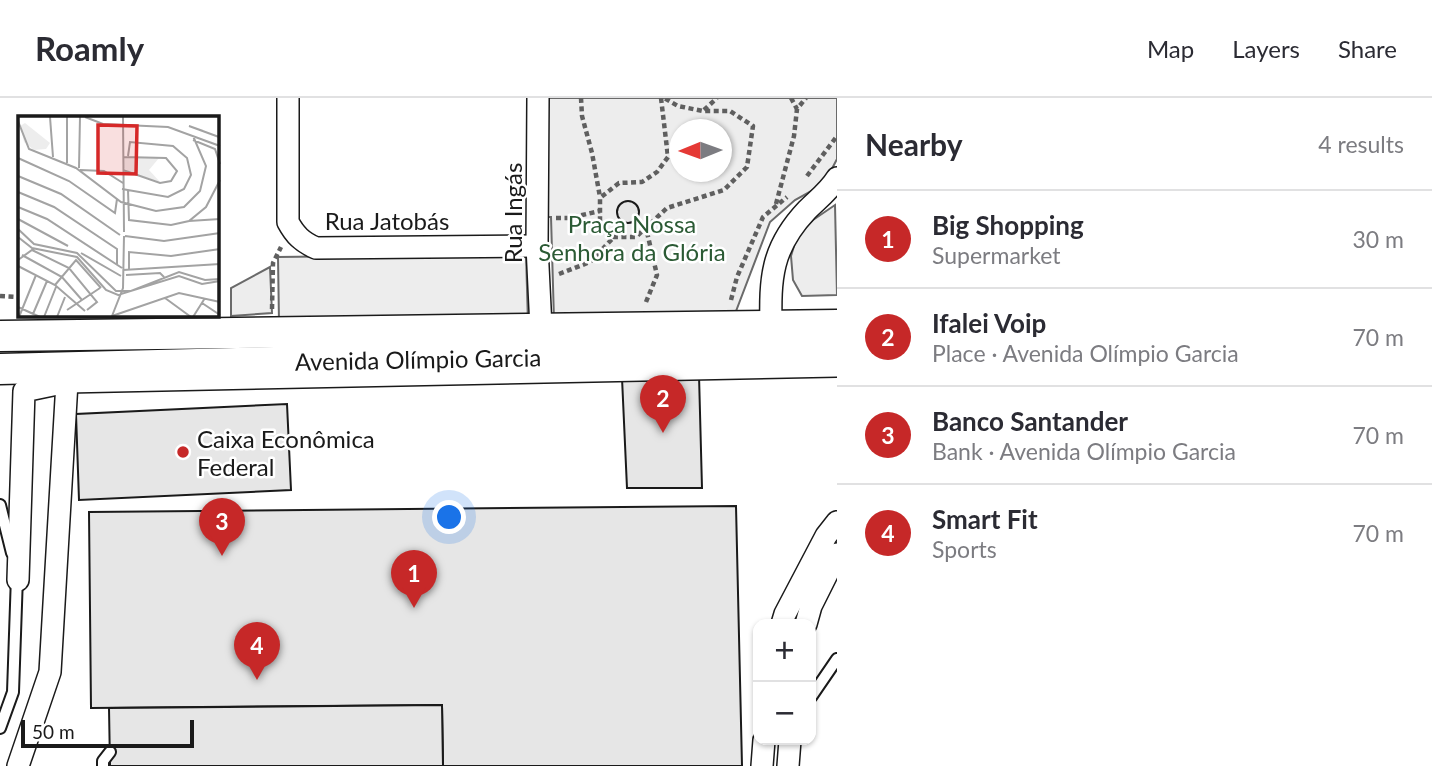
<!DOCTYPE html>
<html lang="en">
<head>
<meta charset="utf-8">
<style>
  :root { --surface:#fff; --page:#f2f2f3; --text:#2b2b33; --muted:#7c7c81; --line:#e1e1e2; --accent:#c62828 }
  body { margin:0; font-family:Lato,sans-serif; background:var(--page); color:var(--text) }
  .controls { position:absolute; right:21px; bottom:21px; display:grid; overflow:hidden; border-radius:14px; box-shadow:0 2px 5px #0004 }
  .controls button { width:63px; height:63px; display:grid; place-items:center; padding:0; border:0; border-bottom:2px solid var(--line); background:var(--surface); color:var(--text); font:35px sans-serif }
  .compass { position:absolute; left:669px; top:21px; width:63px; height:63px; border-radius:50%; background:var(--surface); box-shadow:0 2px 5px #0004; rotate:269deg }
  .scale { position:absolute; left:21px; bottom:18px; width:173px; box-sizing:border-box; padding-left:7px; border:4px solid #1a1a1a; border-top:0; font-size:19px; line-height:24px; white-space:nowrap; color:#1a1a1a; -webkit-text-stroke:5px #fff; paint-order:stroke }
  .you { position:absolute; left:450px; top:420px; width:24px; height:24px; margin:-18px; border:5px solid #fff; border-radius:50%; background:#1a73e8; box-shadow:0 0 0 10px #1a73e833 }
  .badge { display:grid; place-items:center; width:46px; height:46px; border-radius:50%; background:var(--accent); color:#fff; font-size:23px; font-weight:700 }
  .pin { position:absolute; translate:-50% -58px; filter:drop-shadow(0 2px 4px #0008) }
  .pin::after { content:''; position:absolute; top:37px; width:24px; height:21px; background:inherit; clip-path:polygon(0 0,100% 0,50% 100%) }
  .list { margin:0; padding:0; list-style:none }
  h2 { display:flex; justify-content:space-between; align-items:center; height:91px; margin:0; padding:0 28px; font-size:30px }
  h2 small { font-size:23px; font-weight:400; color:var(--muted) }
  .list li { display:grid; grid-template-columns:46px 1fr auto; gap:21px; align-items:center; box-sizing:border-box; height:98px; padding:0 28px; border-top:2px solid var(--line) }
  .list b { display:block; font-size:26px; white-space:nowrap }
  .list p { margin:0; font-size:23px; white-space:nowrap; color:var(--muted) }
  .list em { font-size:23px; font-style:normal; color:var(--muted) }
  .map { position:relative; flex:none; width:837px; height:668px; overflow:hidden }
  header { display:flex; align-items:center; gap:42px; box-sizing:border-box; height:98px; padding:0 35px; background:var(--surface); border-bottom:2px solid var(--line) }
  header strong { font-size:33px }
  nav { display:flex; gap:38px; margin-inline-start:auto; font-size:24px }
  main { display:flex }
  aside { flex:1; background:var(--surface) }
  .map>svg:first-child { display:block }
  .built { fill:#ededed; stroke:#6a6a6a; stroke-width:2; fill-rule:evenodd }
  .building { fill:#e6e6e6; stroke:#1a1a1a; stroke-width:2 }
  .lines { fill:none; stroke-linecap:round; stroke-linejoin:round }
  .lane-casing { stroke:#1a1a1a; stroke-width:14 }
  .street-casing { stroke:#1a1a1a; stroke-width:24 }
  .secondary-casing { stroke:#1a1a1a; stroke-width:33 }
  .path { stroke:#5f5f5f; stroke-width:4.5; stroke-dasharray:5 3.5; stroke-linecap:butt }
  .lane { stroke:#fff; stroke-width:10 }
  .street { stroke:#fff; stroke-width:21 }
  .secondary { stroke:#fff; stroke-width:30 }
  .poi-dot { fill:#c62828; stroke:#fff; stroke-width:2.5 }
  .labels { text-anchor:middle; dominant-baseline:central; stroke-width:5; stroke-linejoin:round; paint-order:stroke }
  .street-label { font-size:24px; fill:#1a1a1a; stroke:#fff }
  .park-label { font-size:24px; fill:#2b5a34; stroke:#fff }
  .poi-label { font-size:24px; fill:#1a1a1a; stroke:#fff; text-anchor:start }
  .inset-road { fill:none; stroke:#a3a3a3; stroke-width:2 }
  .view { fill:#d62828; fill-opacity:0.15; stroke:#d62828; stroke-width:3.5 }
  .inset-edge { fill:none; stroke:#1a1a1a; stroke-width:3.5 }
</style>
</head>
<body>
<header>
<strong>Roamly</strong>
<nav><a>Map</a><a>Layers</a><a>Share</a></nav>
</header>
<main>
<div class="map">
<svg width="837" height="668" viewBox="0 0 837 668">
  <rect width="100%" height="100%" fill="#fff"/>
  <!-- built -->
  <g class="built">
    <path d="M 543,0 L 837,0 L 837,61 L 824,86 L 795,102 L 770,124 L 733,221 L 554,222 L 551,119 L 545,119 ZM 680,32 L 722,32 L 722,74 L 680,74 Z"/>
    <polygon points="835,107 837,197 802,198 793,182 791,158 797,138 813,122"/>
    <polygon points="526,156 528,225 279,224 278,159"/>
    <polygon points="270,169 272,215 231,218 231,190"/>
  </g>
  <!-- building -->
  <g class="building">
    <circle cx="628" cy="114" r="11"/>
    <polygon points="699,277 702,390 627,390 622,280"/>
    <polygon points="287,306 291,392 79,402 76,316"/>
    <polygon points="736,408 742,668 443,668 442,607 91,610 89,414"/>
    <polygon points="442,607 443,668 110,668 109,610"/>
  </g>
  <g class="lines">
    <defs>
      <g id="lane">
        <polyline points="0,407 12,455"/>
        <polyline points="811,599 837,561"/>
        <polyline points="0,630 13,594 17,478"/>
        <polyline points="103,668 103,663 110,654"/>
      </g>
      <g id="street">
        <path d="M 288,0 L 288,124 C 295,137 302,144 316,150 L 537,148"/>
        <polyline points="538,0 537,148 541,230"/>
        <path d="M 771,229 C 770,180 771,150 807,112 C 817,102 829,93 837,80"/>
        <polyline points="18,482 24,293 67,284 837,268"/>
        <polyline points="782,526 785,516 826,438 837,424"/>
        <polyline points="806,526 811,508 837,456"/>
        <polyline points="18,668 50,574 67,284"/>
        <polyline points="762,668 764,642"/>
        <polyline points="788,668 790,642"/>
      </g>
      <g id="secondary">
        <polyline points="0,238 837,227"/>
        <polyline points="0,271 837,250"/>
      </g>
    </defs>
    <!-- lane casing -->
    <use href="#lane" class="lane-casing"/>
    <!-- street casing -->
    <use href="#street" class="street-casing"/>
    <!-- secondary casing -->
    <use href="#secondary" class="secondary-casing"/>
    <!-- path -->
    <g class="path">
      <polyline points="581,0 582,18 592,55 600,99"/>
      <polyline points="661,0 668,59 657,74 642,84 619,85 600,100 600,125 614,139 636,139 667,110 724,92 747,69 753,28 730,13 703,13 678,8 664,0"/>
      <polyline points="791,0 797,11 806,0"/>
      <polyline points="704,12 717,0"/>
      <polyline points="807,78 837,38"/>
      <polyline points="776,106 794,38 797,11"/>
      <polyline points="556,120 569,120 600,113"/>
      <polyline points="559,176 590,164 614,139"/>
      <polyline points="0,198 19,199"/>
      <polyline points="731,202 737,179 763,119 787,99"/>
      <polyline points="646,204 657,177 646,130"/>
      <polyline points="272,211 273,165 281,149"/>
    </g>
    <!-- lane -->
    <use href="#lane" class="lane"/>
    <!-- street -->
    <use href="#street" class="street"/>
    <!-- secondary -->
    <use href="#secondary" class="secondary"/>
  </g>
  <!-- markers -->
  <circle class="poi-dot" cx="183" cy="354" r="7"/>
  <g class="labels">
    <!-- street labels -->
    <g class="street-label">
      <text transform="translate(512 115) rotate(-90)">Rua Ingás</text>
      <text x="387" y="122">Rua Jatobás</text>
      <text transform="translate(418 261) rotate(-1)">Avenida Olímpio Garcia</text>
    </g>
    <!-- park labels -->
    <g class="park-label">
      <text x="632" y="125">Praça Nossa<tspan x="632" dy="28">Senhora da Glória</tspan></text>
    </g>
    <!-- poi labels -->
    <g class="poi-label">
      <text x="197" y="340">Caixa Econômica<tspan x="197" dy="28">Federal</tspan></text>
    </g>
  </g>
  <!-- overview -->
  <g transform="translate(18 18)">
    <rect width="201" height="201" fill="#fff"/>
    <path d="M 7,7 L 32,27 L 28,33 L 16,34 L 6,26 L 2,10 ZM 106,41 L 141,42 L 131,54 L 142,66 L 113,57 L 106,52 Z" fill="#ededed"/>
    <path class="inset-road" d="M 32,1 L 35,41M 49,1 L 49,47M 67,1 L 85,8 L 150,11 L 202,30M 105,1 L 106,116M 0,5 L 11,33 L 58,52 L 103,86 L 138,95 L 166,91 L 182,75 L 188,50 L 175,20M 185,15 L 171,10 L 201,21M 175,24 L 197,33 L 202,48M 0,42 L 51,65 L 97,97 L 99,83M 61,52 L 62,1M 62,54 L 86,55 L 105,67M 105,54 L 142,67 L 153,65 L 159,55 L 148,42 L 105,41M 0,60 L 43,78 L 102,119M 104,73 L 150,81 L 166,73 L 173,59 L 169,42 L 155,30 L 112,26 L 110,40M 110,74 L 111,104 L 153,109 L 171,105 L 188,91 L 202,64M 0,76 L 36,91 L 99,133 L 99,148M 0,91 L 29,103 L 104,152M 0,103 L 50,130M 171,105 L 202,103M 0,113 L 16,128 L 59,137 L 98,175 L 113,175 L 161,156 L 187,164 L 202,163M 107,120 L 146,125 L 202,117M 0,121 L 14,132 L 59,141 L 88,174 L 100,179 L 161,160 L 184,168 L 202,165M 63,137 L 103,160M 4,139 L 44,161 L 64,184M 0,144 L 14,134 L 51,152 L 79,186 L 69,194M 0,150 L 37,169 L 67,195M 105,154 L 202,148M 111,154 L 111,136 L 153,140 L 202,133M 108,159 L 142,157 L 146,161M 37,169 L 58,144 L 83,172M 147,182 L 173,201M 184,187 L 202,199M 0,191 L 22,201M 49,194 L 82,172M 15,198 L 29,165M 94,200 L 161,177 L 202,186M 94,200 L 105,172 L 106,120M 1,201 L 18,159M 26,201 L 38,171M 39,201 L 47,181M 175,201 L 187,182"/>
    <path class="view" d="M 80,9 L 119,10 L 118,58 L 80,57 Z"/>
    <rect width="201" height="201" class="inset-edge"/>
  </g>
</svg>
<div class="controls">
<button>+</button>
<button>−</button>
</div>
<svg class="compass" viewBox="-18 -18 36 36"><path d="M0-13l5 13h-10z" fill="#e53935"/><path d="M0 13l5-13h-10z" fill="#7c7c81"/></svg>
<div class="scale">50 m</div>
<div class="you"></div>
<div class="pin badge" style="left:414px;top:510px">1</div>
<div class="pin badge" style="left:663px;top:335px">2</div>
<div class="pin badge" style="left:222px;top:458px">3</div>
<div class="pin badge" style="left:257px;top:582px">4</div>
</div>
<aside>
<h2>Nearby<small>4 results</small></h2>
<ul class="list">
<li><span class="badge">1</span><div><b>Big Shopping</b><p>Supermarket</p></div><em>30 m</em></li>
<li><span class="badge">2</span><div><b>Ifalei Voip</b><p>Place · Avenida Olímpio Garcia</p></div><em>70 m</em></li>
<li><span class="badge">3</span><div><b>Banco Santander</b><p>Bank · Avenida Olímpio Garcia</p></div><em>70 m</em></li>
<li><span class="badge">4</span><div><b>Smart Fit</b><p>Sports</p></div><em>70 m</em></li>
</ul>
</aside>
</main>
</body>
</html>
